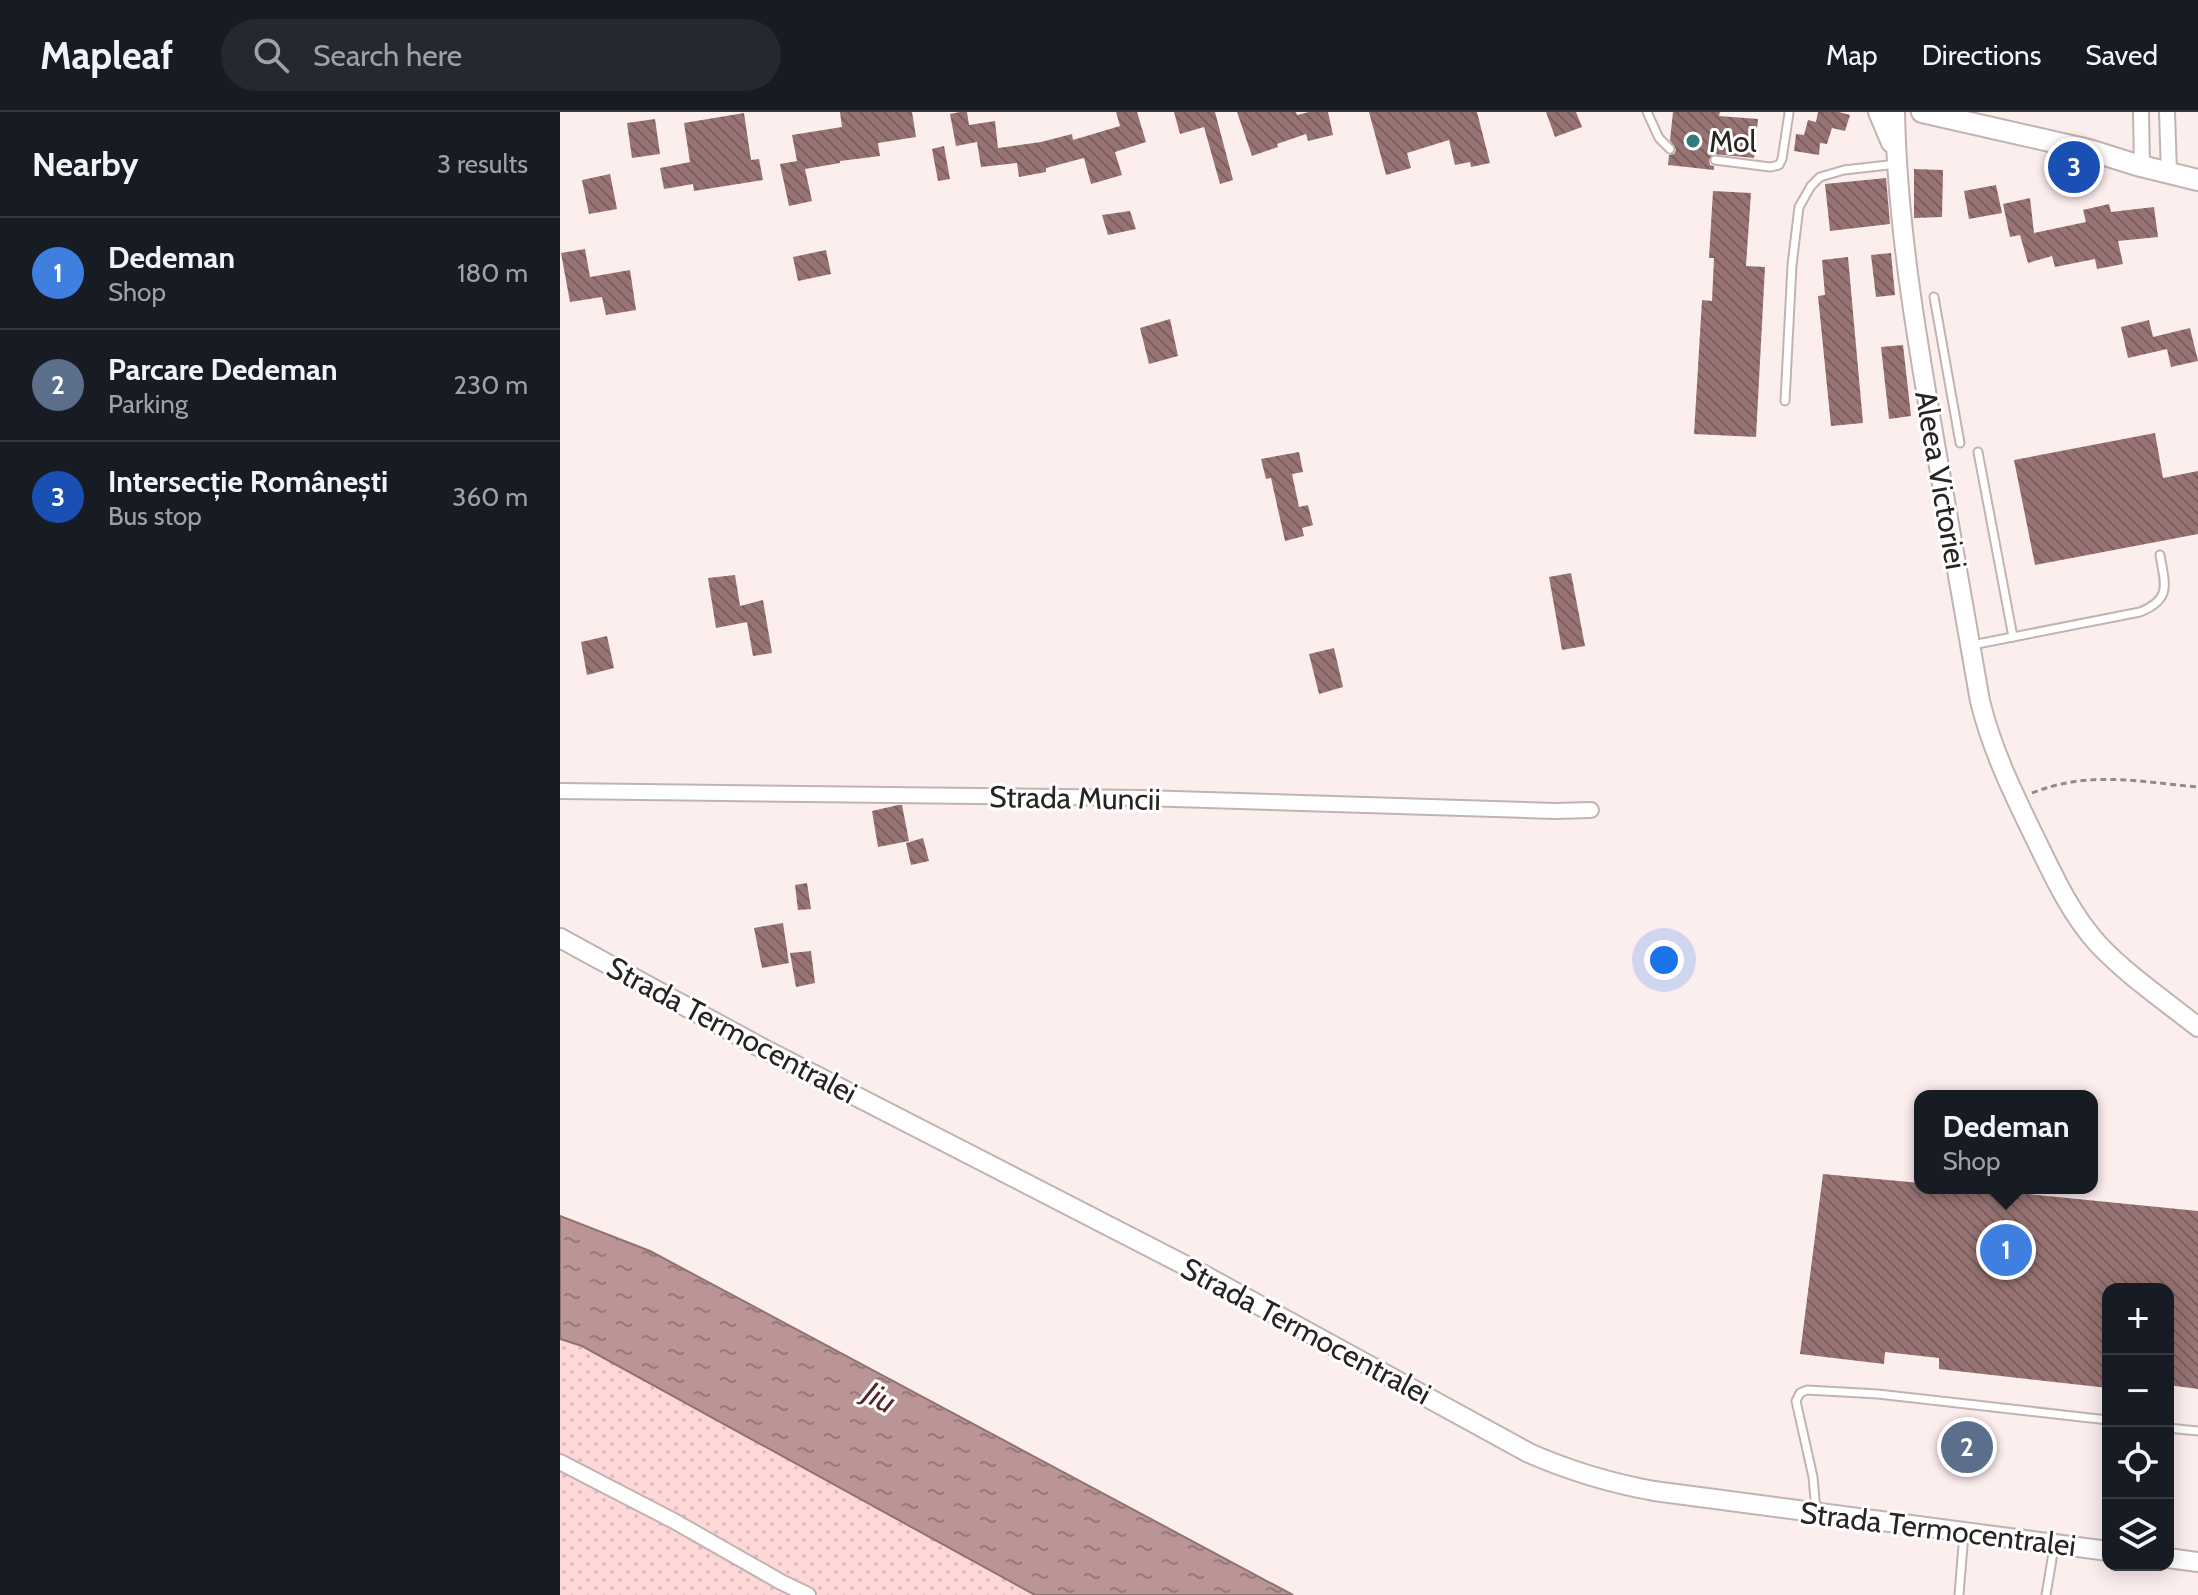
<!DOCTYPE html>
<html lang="en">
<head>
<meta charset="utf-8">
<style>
  :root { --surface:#171b24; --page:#242831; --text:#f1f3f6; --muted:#9ea1a6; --line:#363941; --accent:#327b7d }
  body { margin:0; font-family:Cabin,sans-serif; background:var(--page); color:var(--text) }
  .controls { position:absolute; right:24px; bottom:24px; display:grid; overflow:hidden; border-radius:16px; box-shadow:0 4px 20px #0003 }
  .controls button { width:72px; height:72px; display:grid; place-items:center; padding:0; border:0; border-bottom:2px solid var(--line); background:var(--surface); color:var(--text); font:40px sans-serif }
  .you { position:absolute; left:1104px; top:848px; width:28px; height:28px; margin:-20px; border:6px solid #fff; border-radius:50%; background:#1a73e8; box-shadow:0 0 0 12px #1a73e833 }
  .badge { display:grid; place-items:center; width:52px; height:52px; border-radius:50%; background:var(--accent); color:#fff; font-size:26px; font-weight:700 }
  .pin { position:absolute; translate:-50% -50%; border:4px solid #fff; box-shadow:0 2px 8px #0006 }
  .popup { position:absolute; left:1354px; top:978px; width:184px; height:104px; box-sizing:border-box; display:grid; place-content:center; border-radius:16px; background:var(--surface); filter:drop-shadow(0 2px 6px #0005); font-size:26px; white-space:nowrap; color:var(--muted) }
  .popup b { font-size:30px; color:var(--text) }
  .popup::after { content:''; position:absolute; left:50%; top:100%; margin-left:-16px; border:16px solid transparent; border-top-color:var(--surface) }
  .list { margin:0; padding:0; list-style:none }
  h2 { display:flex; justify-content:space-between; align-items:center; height:104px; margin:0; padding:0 32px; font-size:34px }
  h2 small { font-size:26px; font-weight:400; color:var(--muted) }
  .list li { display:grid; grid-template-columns:52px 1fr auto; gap:24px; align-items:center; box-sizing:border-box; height:112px; padding:0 32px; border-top:2px solid var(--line) }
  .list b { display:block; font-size:30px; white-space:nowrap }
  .list p { margin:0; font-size:26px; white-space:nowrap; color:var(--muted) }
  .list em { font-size:26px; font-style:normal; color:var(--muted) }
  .icon { flex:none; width:44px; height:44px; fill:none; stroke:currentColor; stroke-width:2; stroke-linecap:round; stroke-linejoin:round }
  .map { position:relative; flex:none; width:1638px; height:1483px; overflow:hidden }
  header { display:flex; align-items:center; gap:48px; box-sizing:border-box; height:112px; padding:0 40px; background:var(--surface); border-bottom:2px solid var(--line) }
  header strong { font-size:38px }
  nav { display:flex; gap:44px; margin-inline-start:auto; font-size:28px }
  .search { width:560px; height:72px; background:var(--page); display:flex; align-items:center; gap:20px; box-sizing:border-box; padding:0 28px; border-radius:44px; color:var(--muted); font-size:30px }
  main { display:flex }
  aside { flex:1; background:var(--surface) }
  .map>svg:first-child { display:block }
  .grass { fill:url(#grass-dots) }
  .water { fill:url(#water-ripples); stroke:#8f7373; stroke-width:2 }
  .building { fill:url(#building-back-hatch) }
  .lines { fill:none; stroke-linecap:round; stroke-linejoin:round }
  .lane-casing { stroke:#c2b3b3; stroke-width:11 }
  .street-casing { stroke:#c2b3b3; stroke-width:18 }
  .secondary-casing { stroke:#c2b3b3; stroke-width:22 }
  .primary-casing { stroke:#c2b3b3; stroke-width:24 }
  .path { stroke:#948a8a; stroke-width:3; stroke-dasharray:6 4; stroke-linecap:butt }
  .lane { stroke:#fff; stroke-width:7 }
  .street { stroke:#fff; stroke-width:14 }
  .secondary { stroke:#fff; stroke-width:18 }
  .primary { stroke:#fff; stroke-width:20 }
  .poi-dot { fill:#327b7d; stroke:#fff; stroke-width:3 }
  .labels { text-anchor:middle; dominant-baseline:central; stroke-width:6; stroke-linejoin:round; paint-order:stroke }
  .poi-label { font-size:30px; fill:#292323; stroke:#fff; text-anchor:start }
  .street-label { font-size:30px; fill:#292323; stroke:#fff }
  .water-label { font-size:32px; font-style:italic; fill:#582529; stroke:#fff }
</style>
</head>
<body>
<header>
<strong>Mapleaf</strong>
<div class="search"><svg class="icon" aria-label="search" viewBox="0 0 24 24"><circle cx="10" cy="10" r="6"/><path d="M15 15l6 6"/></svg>Search here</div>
<nav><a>Map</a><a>Directions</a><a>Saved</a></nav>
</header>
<main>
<aside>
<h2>Nearby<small>3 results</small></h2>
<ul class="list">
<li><span class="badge" style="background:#3f7fe0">1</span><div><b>Dedeman</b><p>Shop</p></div><em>180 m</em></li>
<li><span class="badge" style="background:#5c6f8a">2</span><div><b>Parcare Dedeman</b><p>Parking</p></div><em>230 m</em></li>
<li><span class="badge" style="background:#1a4fb4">3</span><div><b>Intersecție Românești</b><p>Bus stop</p></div><em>360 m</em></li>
</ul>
</aside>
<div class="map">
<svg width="1638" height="1483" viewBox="0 0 1638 1483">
  <defs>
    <pattern id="grass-dots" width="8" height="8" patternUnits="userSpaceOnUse" patternTransform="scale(2)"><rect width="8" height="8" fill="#fed7d7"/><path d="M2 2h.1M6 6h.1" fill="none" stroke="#dab8b8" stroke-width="1.8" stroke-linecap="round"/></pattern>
    <pattern id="water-ripples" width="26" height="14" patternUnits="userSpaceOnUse" patternTransform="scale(2)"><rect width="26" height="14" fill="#bb9595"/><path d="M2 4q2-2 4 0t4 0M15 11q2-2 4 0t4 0" fill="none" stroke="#987979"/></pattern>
    <pattern id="building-back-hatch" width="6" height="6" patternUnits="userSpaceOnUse" patternTransform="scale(2)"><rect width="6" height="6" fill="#977373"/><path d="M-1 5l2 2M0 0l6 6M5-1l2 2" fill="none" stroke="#7b5e5e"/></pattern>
  </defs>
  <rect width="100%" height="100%" fill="#fdeeee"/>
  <!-- grass -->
  <polygon class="grass" points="0,1227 22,1234 475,1483 0,1483"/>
  <!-- water -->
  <polygon class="water" points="0,1104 90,1139 733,1483 475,1483 22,1234 0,1227"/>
  <!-- building -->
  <g class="building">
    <polygon points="280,0 352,0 356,25 318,31 320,44 280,49 280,51 245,57 252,89 229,94 220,52 237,49 232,23 282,15"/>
    <polygon points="400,0 407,0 409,13 435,9 438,36 481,30 512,22 513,28 560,14 556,0 577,0 586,30 555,40 562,63 531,72 524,46 486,56 486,60 459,65 457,51 421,55 417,30 396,34 390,2"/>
    <polygon points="614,0 655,0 673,68 660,72 644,15 620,22"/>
    <polygon points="677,0 736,0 737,3 749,0 768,0 773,23 748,29 746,22 717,32 718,35 692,44"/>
    <polygon points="809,0 917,0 930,51 911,55 910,50 895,53 889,28 847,41 851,56 826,63"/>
    <polygon points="986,0 1016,0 1022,15 995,25"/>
    <polygon points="1113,0 1160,0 1159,4 1198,7 1194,46 1153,42 1149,48 1150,53 1154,54 1154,58 1108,53 1109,43 1114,42 1116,38 1110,28"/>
    <polygon points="1258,0 1279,0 1290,3 1285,19 1272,16 1267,32 1260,31 1259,43 1234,39 1236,22 1244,23 1248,8 1256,10"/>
    <polygon points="184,1 191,48 199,47 203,68 134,79 133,72 104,77 100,56 130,50 124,11"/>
    <polygon points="95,7 100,42 72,46 67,11"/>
    <polygon points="384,34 390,67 378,69 372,37"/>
    <polygon points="1354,57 1383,58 1382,105 1354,106"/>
    <polygon points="50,62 57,97 29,102 22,68"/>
    <polygon points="1326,66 1330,112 1270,119 1265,72"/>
    <polygon points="1436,73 1442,101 1409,107 1404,79"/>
    <polygon points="1153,79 1191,81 1186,154 1205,155 1196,325 1134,322 1142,188 1152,189 1154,146 1149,146"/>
    <polygon points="1470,86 1474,121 1526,110 1523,98 1549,92 1551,100 1594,95 1598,125 1558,129 1563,152 1537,157 1535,147 1495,155 1492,144 1468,151 1460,123 1450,125 1443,92"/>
    <polygon points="570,99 576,117 548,123 542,103"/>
    <polygon points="25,137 30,165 70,158 76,198 46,203 42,185 10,190 1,141"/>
    <polygon points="266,138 271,162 238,169 233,145"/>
    <polygon points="1331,141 1335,183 1316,185 1311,143"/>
    <polygon points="1288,145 1303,311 1271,314 1258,184 1265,183 1262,148"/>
    <polygon points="610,207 618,244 589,252 580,216"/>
    <polygon points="1589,208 1593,225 1630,216 1638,249 1611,255 1607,237 1568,246 1561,215"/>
    <polygon points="1343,233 1351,304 1329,307 1321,235"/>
    <polygon points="1595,321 1603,366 1638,359 1638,422 1475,453 1454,348"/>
    <polygon points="739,340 743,360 732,362 739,395 748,393 753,413 742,416 744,424 725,429 711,366 706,367 701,347"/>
    <polygon points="1011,461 1025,534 1002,538 989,465"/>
    <polygon points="175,463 180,494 203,488 212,541 193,544 187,510 156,516 148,466"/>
    <polygon points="47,524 54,556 27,563 21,530"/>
    <polygon points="774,536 783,575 759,582 749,542"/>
    <polygon points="338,693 342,693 349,729 318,735 312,699"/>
    <polygon points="363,726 369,749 351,753 346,731"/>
    <polygon points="247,771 251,797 238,798 235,773"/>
    <polygon points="223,811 229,851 202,856 194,816"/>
    <polygon points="251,839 255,871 236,875 230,841"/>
    <polygon points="1263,1062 1360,1071 1360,1076 1408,1076 1638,1099 1638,1277 1608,1273 1608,1177 1548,1177 1548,1276 1379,1257 1379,1246 1325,1240 1324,1252 1240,1242"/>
  </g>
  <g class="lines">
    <defs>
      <g id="lane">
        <polyline points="1087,0 1099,26 1110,37"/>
        <polyline points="1155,48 1210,55 1219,53 1222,47 1229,1"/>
        <polyline points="1374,185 1400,331"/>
        <polyline points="1225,289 1232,153 1239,95 1251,74 1260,65 1284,58 1337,52"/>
        <polyline points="1418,340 1453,525"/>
        <path d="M 1412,533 L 1580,500 C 1612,487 1605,473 1600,443"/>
        <polyline points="1608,1316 1638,1319"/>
        <polyline points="1256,1399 1253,1365 1236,1289 1240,1281 1247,1278 1318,1282 1548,1308"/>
        <polyline points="1399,1483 1404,1421"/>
        <polyline points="1486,1483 1494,1435"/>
      </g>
      <g id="street">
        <polyline points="1581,0 1582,55"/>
        <polyline points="1607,0 1609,61"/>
        <polyline points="0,679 582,686 995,699 1031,698"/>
        <polyline points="0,1350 114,1409 221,1470 248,1483"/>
      </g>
      <g id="secondary">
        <polyline points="1318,0 1331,31"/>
        <path d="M 1335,0 C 1337,111 1356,222 1375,332 C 1390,418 1405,503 1420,589 C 1432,638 1453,681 1475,726 C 1493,763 1510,801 1538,832 C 1566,862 1605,889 1638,915"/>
        <path d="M 0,826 L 202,936 L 642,1162 L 969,1341 C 1010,1359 1050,1371 1094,1379 L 1548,1439"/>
        <polyline points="1608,1446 1638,1450"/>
      </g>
      <polyline id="primary" points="1362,0 1529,38 1577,53 1638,68"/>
    </defs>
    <!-- lane casing -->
    <use href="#lane" class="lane-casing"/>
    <!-- street casing -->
    <use href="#street" class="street-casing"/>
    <!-- secondary casing -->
    <use href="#secondary" class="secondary-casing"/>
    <!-- primary casing -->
    <use href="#primary" class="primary-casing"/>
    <!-- path -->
    <path class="path" d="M 1472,681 C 1530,658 1579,670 1638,675"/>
    <!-- lane -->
    <use href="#lane" class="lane"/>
    <!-- street -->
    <use href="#street" class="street"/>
    <!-- secondary -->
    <use href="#secondary" class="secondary"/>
    <!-- primary -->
    <use href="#primary" class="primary"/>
  </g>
  <!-- markers -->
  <circle class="poi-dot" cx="1133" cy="29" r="8"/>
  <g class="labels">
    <!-- poi labels -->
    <g class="poi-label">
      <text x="1149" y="29">Mol</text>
    </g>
    <!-- street labels -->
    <g class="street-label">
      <text transform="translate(1381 368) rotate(80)">Aleea Victoriei</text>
      <text transform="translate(515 686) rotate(1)">Strada Muncii</text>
      <text transform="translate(172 918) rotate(28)">Strada Termocentralei</text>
      <text transform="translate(746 1219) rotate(28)">Strada Termocentralei</text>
      <text transform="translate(1378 1417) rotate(7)">Strada Termocentralei</text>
    </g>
    <!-- water labels -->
    <g class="water-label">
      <text transform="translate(320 1285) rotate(29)">Jiu</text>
    </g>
  </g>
</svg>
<div class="controls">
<button>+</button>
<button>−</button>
<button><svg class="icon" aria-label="locate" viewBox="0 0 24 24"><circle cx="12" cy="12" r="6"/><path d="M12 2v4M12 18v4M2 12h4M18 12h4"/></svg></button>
<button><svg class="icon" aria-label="layers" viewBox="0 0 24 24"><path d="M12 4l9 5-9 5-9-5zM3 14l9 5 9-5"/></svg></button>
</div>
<div class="you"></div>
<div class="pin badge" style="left:1446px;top:1138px;background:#3f7fe0">1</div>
<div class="popup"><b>Dedeman</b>Shop</div>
<div class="pin badge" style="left:1407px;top:1335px;background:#5c6f8a">2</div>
<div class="pin badge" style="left:1514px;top:55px;background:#1a4fb4">3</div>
</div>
</main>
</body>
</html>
